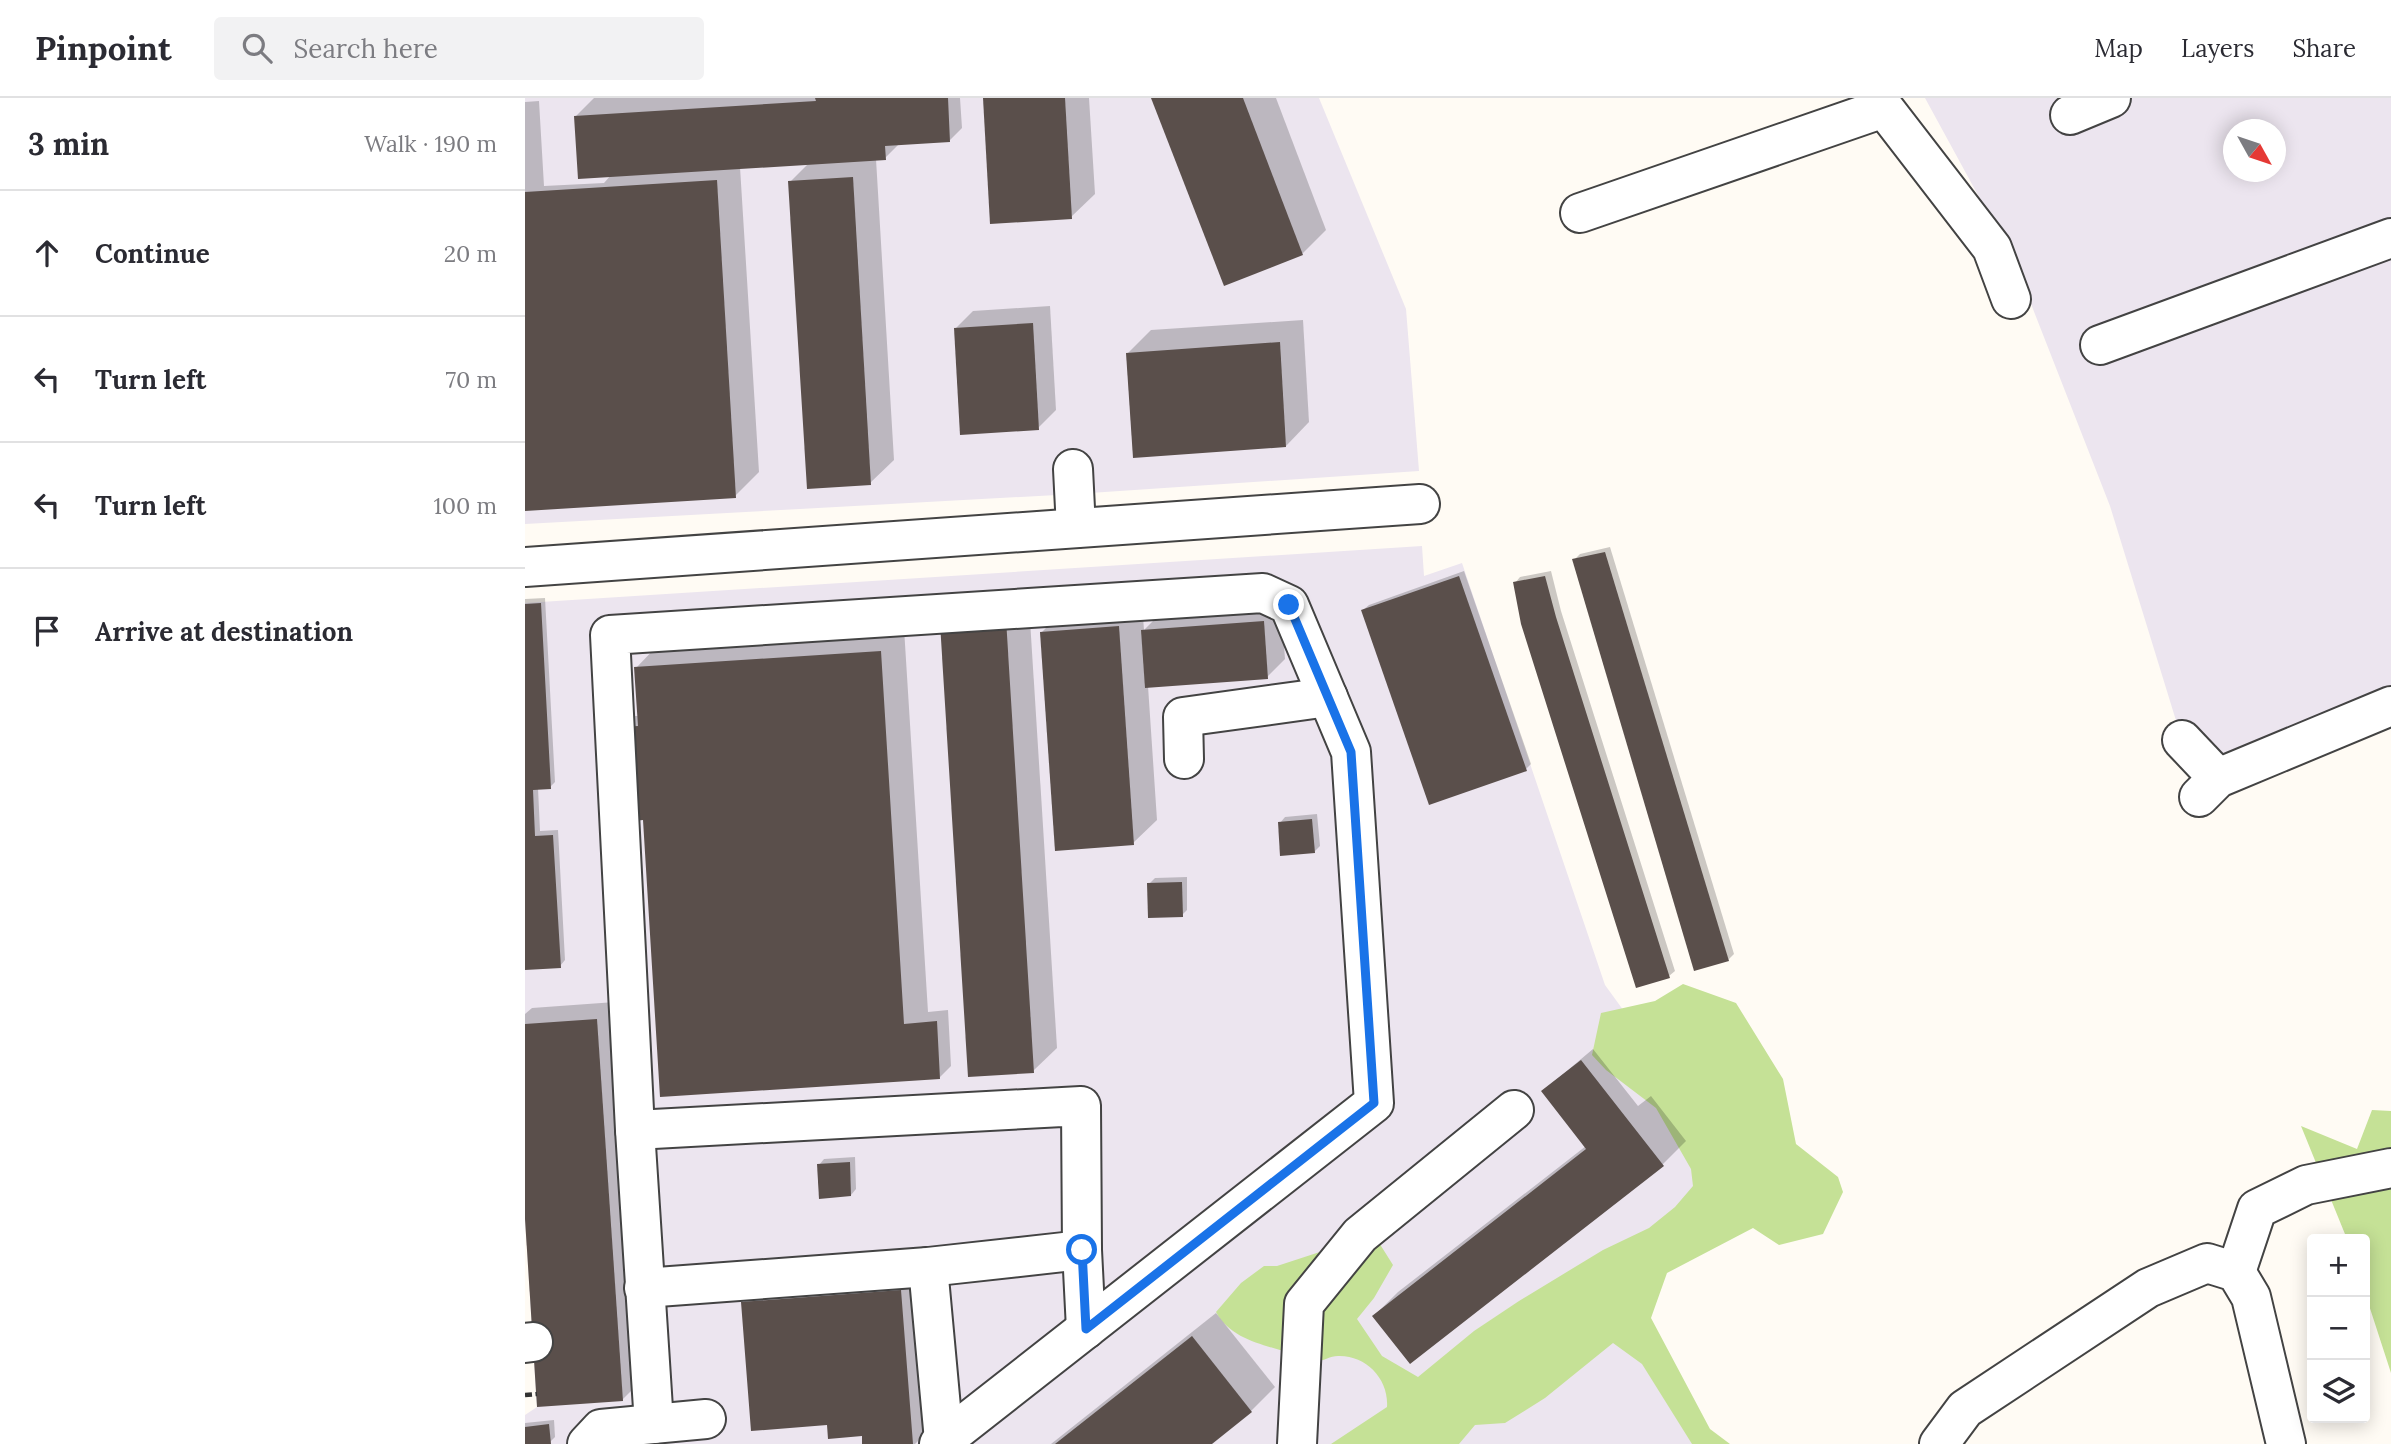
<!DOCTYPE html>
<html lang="en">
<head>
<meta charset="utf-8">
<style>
  :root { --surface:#fff; --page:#f2f2f3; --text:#2b2b33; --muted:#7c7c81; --line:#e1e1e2 }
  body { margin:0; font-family:Lora,serif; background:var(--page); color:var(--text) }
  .controls { position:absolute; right:21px; bottom:21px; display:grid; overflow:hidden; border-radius:7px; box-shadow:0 4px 18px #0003 }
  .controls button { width:63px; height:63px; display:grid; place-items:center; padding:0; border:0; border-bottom:2px solid var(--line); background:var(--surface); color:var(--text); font:35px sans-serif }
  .compass { position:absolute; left:1698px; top:21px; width:63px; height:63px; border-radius:50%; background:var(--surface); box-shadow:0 4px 18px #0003; rotate:130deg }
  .stop { position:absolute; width:21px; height:21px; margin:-16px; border:5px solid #1a73e8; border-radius:50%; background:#fff }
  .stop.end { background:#1a73e8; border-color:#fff; box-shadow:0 2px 7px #0008 }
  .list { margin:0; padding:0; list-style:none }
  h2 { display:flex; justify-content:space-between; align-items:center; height:91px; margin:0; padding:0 28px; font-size:30px }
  h2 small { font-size:23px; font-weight:400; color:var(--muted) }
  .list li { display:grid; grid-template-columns:46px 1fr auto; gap:21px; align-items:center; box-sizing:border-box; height:126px; padding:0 28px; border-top:2px solid var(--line) }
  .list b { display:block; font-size:26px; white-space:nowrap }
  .list em { font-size:23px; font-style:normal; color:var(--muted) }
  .icon { flex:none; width:38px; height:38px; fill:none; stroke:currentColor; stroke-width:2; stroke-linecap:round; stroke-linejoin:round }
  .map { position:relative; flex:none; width:1866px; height:1346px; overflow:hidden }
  header { display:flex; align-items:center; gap:42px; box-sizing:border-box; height:98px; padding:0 35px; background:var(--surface); border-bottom:2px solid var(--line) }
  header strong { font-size:33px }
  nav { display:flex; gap:38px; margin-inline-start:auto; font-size:24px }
  .search { width:490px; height:63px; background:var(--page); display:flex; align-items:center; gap:18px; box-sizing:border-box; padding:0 24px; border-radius:7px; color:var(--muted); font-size:26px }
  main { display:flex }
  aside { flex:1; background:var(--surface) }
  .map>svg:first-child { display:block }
  .industrial { fill:#ece5ef; fill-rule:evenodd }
  .forest { fill:#c5e196 }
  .shadow { fill:#0003 }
  .building { fill:#5a4f4b }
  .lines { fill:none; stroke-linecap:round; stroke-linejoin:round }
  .minor-casing { stroke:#434343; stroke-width:42 }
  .path { stroke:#323232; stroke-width:4.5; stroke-dasharray:7 3.5; stroke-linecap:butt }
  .minor { stroke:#fff; stroke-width:38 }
  .route { stroke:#1a73e8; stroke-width:9 }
</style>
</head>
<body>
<header>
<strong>Pinpoint</strong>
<div class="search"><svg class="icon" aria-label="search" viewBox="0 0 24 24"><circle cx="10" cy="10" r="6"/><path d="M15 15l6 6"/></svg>Search here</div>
<nav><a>Map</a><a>Layers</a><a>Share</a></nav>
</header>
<main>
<aside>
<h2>3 min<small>Walk · 190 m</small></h2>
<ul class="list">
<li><svg class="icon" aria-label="ahead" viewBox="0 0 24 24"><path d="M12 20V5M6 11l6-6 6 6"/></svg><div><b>Continue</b></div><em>20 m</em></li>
<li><svg class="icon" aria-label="left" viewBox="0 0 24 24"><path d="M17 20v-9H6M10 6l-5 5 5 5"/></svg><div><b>Turn left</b></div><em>70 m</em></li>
<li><svg class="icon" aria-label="left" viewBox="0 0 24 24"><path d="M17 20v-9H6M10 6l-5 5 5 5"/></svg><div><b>Turn left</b></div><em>100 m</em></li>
<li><svg class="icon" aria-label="arrive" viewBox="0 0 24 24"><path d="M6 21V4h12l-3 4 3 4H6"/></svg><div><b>Arrive at destination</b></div></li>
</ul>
</aside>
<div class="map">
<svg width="1866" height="1346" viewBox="0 0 1866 1346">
  <rect width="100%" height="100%" fill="#fffbf4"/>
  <!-- industrial -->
  <g class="industrial">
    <polygon points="0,0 794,0 881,211 894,373 550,396 0,426"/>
    <path d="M 1400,0 L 1866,0 L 1866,623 L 1687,696 L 1657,642 L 1585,408 L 1490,165 ZM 1708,32 L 1750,32 L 1750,74 L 1708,74 Z"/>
    <polygon points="897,448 899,478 937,465 1080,887 1221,1081 1093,1174 1174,1346 0,1346 0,1317 12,1309 0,1121 0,505"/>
  </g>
  <!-- forest -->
  <g class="forest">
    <path d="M 1158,886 L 1211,905 L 1258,981 L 1271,1046 L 1313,1079 L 1318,1094 L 1298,1136 L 1254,1147 L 1228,1130 L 1142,1175 L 1126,1220 L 1185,1331 L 1205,1346 L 1167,1346 L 1117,1266 L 1088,1245 L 1020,1300 L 980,1325 L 950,1327 L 934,1346 L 806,1346 L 862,1309 C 864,1281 841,1257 813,1258 C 805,1258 799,1263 792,1263 C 783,1262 774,1257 765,1255 C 737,1246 707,1242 691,1214 L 716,1185 L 739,1168 L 752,1168 L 807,1150 L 851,1140 L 868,1167 L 849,1200 L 832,1221 L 857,1258 L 893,1279 L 949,1233 L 994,1203 L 1078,1152 L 1124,1130 L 1150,1109 L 1168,1088 L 1166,1071 L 1131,1010 L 1081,972 L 1067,957 L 1076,915 L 1130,903 Z"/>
    <polygon points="1847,1012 1866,1013 1866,1275 1840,1195 1840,1141 1822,1141 1776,1028 1832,1051"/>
  </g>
  <!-- shadow -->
  <g class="shadow">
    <polygon points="69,0 435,0 437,30 425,42 375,45 360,60 351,61 369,362 345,385 265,84 284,65 215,69 234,374 210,398 0,411 0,4 14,3 19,88 79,85 86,77 51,18"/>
    <polygon points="459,0 564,0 570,96 546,119"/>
    <polygon points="628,0 751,0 801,132 778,155 700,185"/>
    <polygon points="525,208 531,312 513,330 430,231 448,213"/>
    <polygon points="778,222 784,324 761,348 603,255 626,232"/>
    <polygon points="1085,449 1209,856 1203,862 1049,462 1055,456"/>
    <polygon points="939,473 1006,666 1001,671 838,512 844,507"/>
    <polygon points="1026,473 1036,513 1150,873 1144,878 990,485 995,479"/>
    <polygon points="20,500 30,684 25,689 13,690 15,733 33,732 40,862 35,868 0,870 0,501"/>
    <polygon points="617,505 619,532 636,515 756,506 760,561 742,579 623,588 632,722 608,745 517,534 540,511"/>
    <polygon points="429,514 505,522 532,950 508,973"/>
    <polygon points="379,530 403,914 423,912 426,968 414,980 120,718 102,722 108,618 114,618 111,570 134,546"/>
    <polygon points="792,716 795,748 789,754 755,725 760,719"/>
    <polygon points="662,779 662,812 657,817 624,786 630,780"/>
    <polygon points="90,904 115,1284 97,1302 0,1098 0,916 7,910"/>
    <polygon points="1068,951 1113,1008 1126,998 1161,1043 1137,1067 849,1218 873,1194 1061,1048 1018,993"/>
    <polygon points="330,1059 331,1091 326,1097 294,1067 299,1061"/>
    <polygon points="394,1175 405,1331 390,1346 339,1346 338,1336 303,1325 218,1205 236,1186"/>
    <polygon points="691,1215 750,1289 726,1313 684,1346 526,1346"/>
    <polygon points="29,1322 30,1339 25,1344 0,1346 0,1325"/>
  </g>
  <!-- building -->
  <g class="building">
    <polygon points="290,0 423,0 425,44 360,48 361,62 53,81 49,18 291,3"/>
    <polygon points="458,0 540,0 547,121 465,126"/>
    <polygon points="626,0 718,0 778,157 699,188"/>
    <polygon points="328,79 346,387 282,391 263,83"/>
    <polygon points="192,82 211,400 0,413 0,94"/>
    <polygon points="508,225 514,332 435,337 429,230"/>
    <polygon points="755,244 761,349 608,360 601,255"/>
    <polygon points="1080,454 1204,863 1169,873 1047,461"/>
    <polygon points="934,478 1002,673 904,707 836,512"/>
    <polygon points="1020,478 1031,519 1145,880 1111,890 996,526 988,484"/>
    <polygon points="16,505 26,691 8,692 10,738 28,737 36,870 0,872 0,506"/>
    <polygon points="481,521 509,975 443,979 415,525"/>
    <polygon points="739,523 743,581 620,590 616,532"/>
    <polygon points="594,528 609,747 530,753 515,534"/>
    <polygon points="356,553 379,926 412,923 415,981 135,999 118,722 100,724 94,629 113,628 109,569"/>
    <polygon points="787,721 790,755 755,758 753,724"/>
    <polygon points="657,784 658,819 623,820 622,785"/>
    <polygon points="72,921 98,1303 12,1309 0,1121 0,926"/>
    <polygon points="1056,962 1139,1068 885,1266 847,1218 1061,1051 1016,993"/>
    <polygon points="325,1064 326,1098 294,1101 292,1066"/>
    <polygon points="376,1192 388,1346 337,1346 337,1338 303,1341 302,1327 226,1333 216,1204"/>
    <polygon points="667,1238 727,1314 687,1346 530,1346"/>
    <polygon points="24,1326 26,1346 0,1346 0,1329"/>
  </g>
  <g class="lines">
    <defs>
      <g id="minor">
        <polyline points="1545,17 1586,0"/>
        <polyline points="1055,115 1359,10 1467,150 1486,201"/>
        <polyline points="1575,247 1866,140"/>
        <polyline points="548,371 551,430"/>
        <polyline points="0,469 895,406"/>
        <polyline points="1657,642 1693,680"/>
        <polyline points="659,661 658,619 803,599"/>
        <polyline points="1674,699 1693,680 1866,608"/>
        <polyline points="110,1032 556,1008 557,1152 561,1231"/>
        <polyline points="403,1169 419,1342"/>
        <polyline points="1711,1174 1732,1111 1781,1087 1866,1070"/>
        <polyline points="119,1190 403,1169 557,1152"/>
        <polyline points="0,1245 8,1244"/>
        <polyline points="129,1326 110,1032 85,537 738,495 764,507 826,654 849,1005 414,1346"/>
        <polyline points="62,1346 76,1331 181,1321"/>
        <polyline points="772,1346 779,1206 835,1137 989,1012"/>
        <polyline points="1414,1346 1440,1311 1623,1190 1682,1165 1711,1174 1726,1199 1761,1346"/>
      </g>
    </defs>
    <!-- minor casing -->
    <use href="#minor" class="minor-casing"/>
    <!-- path -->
    <polyline class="path" points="0,1297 12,1296"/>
    <!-- minor -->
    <use href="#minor" class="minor"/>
  </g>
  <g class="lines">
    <!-- route -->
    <polyline class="route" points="557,1152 561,1231 849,1005 826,654 764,507"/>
  </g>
</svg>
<div class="controls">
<button>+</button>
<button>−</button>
<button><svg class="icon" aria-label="layers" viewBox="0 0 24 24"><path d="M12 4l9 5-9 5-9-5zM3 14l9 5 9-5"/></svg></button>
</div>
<svg class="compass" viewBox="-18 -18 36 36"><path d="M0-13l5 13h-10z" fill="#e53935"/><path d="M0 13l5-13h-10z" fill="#7c7c81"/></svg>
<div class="stop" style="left:557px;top:1152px"></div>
<div class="stop end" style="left:764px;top:507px"></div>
</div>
</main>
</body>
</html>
